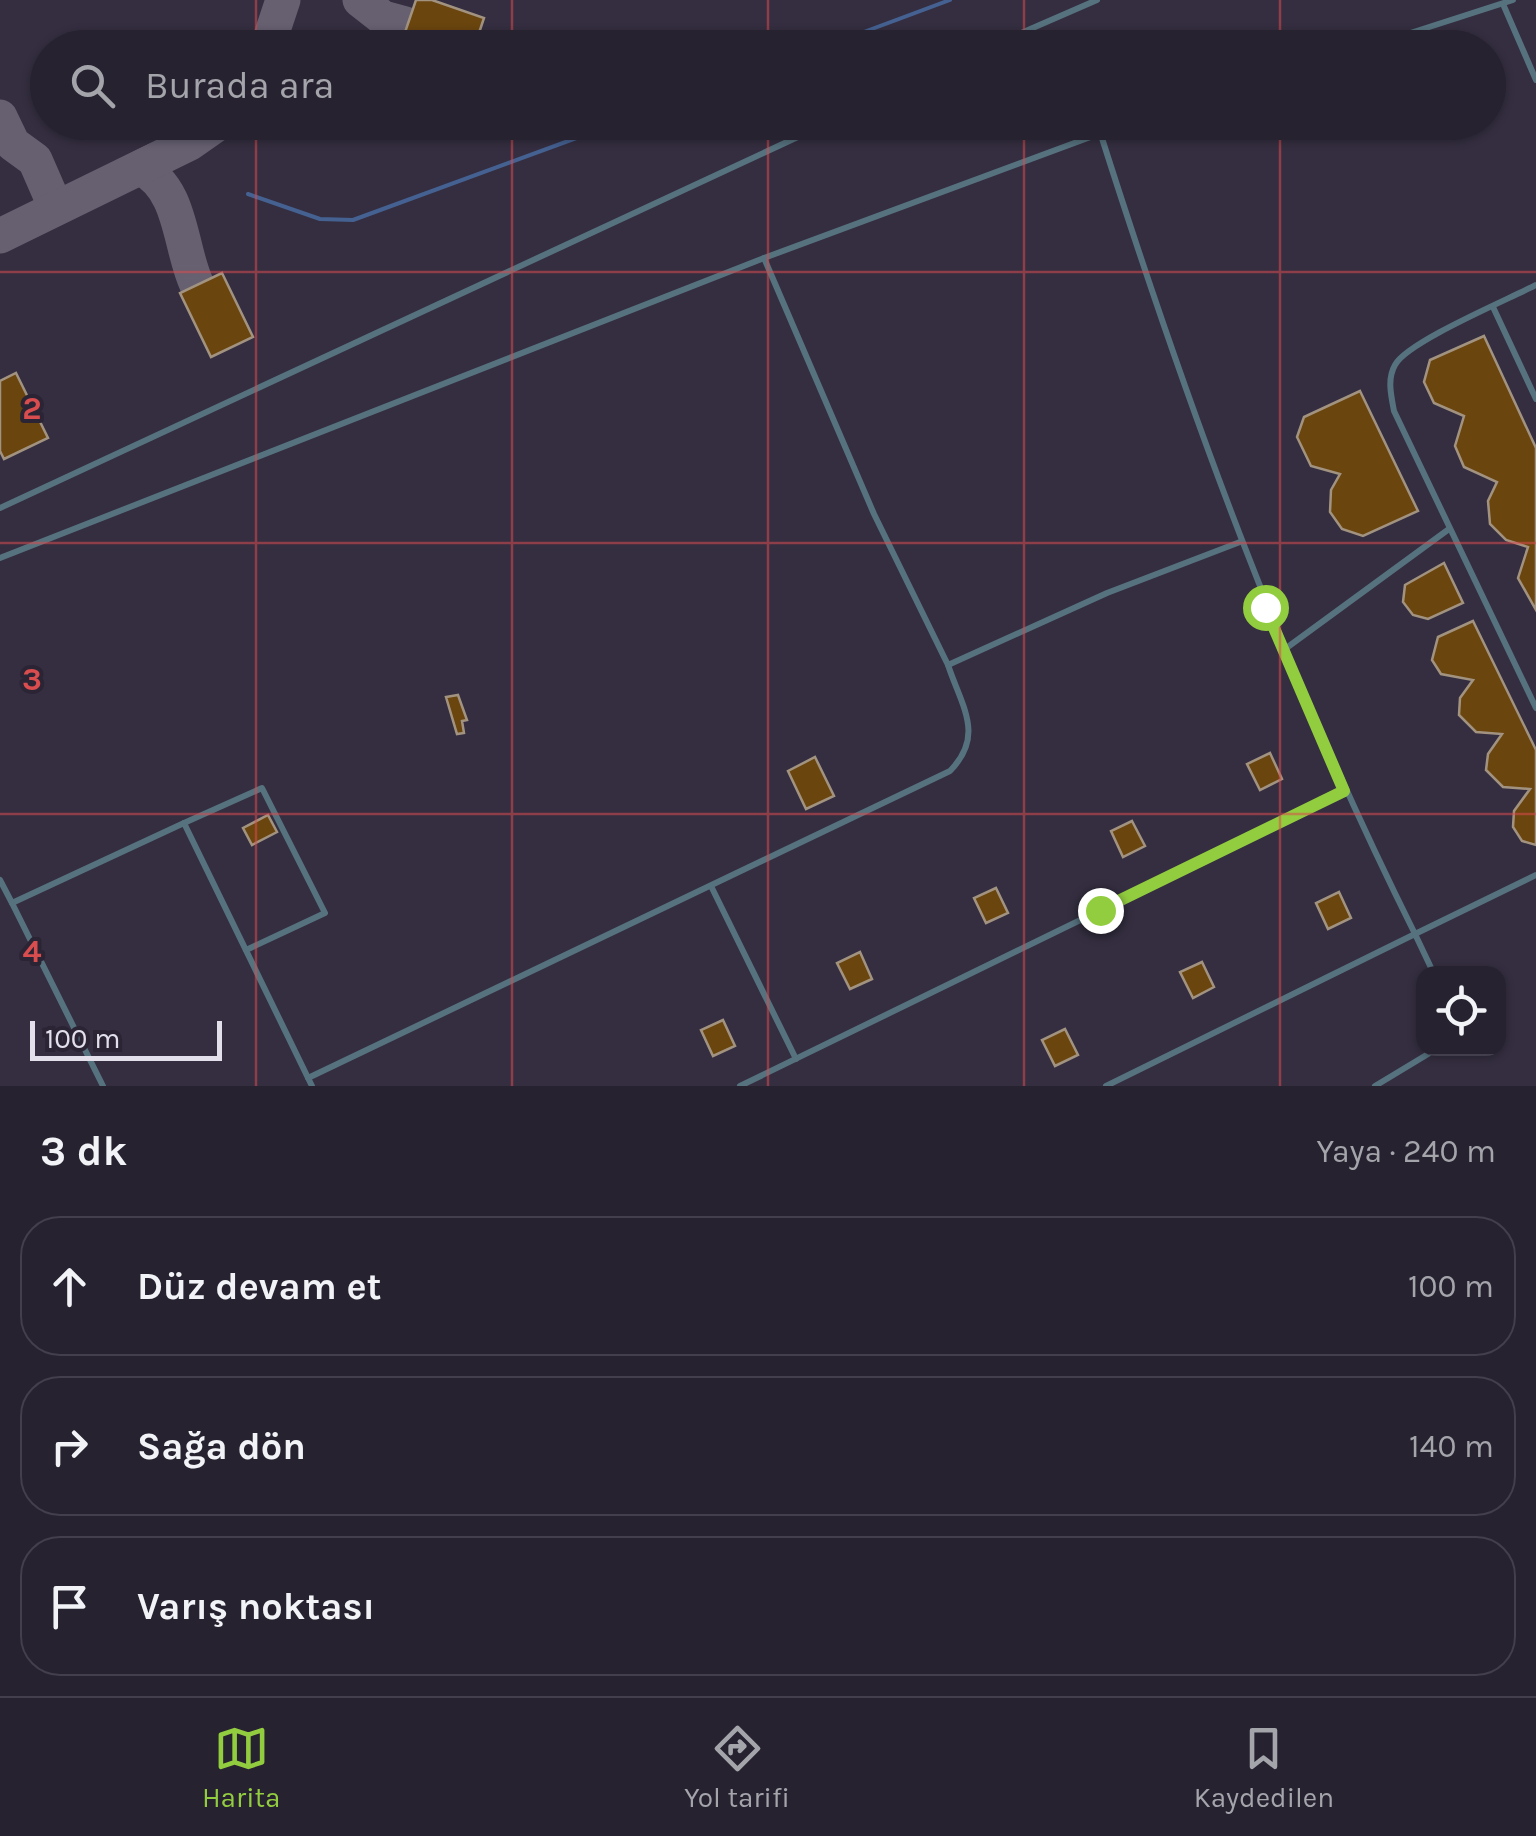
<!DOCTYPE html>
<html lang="tr">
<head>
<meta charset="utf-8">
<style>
  :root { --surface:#272230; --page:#2f2a38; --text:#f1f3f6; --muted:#a4a4ab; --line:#433f4c; --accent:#92cd3f }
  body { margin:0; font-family:Karla,sans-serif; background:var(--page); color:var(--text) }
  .controls { position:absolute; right:30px; bottom:30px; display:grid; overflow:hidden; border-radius:20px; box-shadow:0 2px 8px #0004 }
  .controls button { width:90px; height:90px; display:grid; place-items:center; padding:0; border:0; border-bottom:2px solid var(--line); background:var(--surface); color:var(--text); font:50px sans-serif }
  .scale { position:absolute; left:30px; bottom:25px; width:192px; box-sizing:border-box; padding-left:10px; border:5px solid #e3dfeb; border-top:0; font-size:28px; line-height:35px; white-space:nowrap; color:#e3dfeb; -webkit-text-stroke:8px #2a2435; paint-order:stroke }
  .stop { position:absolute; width:30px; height:30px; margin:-22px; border:8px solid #92cd3f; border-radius:50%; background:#fff }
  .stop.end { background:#92cd3f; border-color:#fff; box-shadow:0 2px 10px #0008 }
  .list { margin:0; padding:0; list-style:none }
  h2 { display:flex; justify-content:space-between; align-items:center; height:130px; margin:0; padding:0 40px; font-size:42px }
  h2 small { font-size:32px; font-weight:400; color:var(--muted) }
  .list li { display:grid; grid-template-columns:65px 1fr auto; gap:30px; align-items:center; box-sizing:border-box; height:140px; margin:0 20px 20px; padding:0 20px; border:2px solid var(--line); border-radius:40px }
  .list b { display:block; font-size:38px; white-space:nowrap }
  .list em { font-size:32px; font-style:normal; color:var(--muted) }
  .icon { flex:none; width:55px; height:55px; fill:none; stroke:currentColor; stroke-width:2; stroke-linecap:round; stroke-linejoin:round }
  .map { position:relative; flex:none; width:1536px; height:1086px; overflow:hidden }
  .search { position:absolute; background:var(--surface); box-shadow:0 2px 8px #0004; left:30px; right:30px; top:30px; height:110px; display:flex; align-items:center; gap:25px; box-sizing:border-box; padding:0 35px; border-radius:55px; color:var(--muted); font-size:38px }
  .sheet { height:610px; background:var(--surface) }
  nav { display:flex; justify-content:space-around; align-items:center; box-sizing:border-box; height:140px; border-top:2px solid var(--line); background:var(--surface); font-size:28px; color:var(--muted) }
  nav a { display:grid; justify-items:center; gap:5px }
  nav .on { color:var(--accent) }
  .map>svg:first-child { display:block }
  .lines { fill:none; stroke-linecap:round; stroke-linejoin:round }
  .stream { stroke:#456191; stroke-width:4 }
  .taxiway { stroke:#666071; stroke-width:35 }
  .building { fill:#6a450e; stroke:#a29381; stroke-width:2.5 }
  .service { stroke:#56727e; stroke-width:6 }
  .route { stroke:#92cd3f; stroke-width:12 }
  .grid { fill:none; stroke:#d94d4f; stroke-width:2.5; stroke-opacity:0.55 }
  .grid-label { font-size:32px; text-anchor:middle; font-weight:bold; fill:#d94d4f; stroke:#2a2435; stroke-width:8; stroke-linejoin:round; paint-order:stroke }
</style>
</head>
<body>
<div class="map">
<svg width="1536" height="1086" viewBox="0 0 1536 1086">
  <rect width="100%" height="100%" fill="#342e40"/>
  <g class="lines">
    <!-- stream -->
    <g class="stream">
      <polyline points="821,48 950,0"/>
      <polyline points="248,194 320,219 353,220 620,122"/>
    </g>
    <!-- taxiway -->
    <g class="taxiway">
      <polyline points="360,0 383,18 405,24"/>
      <polyline points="267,48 283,0"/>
      <polyline points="0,117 13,144 35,160 52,199"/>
      <path d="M 156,160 L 140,168 C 183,188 179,247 197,285"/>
      <polyline points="0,236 190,143 220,122"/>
    </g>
  </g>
  <!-- building -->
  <g class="building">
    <polygon points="416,0 432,0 484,18 474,48 420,48 402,41"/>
    <polygon points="222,273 253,337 211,357 180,293"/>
    <polygon points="1484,336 1536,448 1536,610 1518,578 1528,547 1506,540 1490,524 1488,501 1497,482 1464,467 1455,446 1464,416 1434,403 1424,382 1430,360"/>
    <polygon points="16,373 48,438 4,459 0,451 0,381"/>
    <polygon points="1360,391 1418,511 1363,536 1342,529 1330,512 1331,490 1340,474 1311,466 1297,437 1304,417"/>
    <polygon points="1444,563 1463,603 1428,619 1413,615 1403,602 1405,585"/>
    <polygon points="1473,621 1536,750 1536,845 1522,841 1513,827 1514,811 1530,789 1503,787 1486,770 1488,754 1502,734 1476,732 1459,715 1460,698 1473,680 1441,674 1432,660 1438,637"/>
    <polygon points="458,695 467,720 462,721 464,733 457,734 446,697"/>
    <polygon points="1270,753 1282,779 1260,790 1247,764"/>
    <polygon points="815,757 834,796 806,809 788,771"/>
    <polygon points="268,815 277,832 252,845 243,828"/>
    <polygon points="1132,821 1145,846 1123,857 1111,831"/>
    <polygon points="996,888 1008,913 986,923 974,898"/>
    <polygon points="1339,892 1351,918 1328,929 1316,903"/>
    <polygon points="860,952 872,979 850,989 837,963"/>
    <polygon points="1202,962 1214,987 1193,998 1180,972"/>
    <polygon points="723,1020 735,1046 713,1056 701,1030"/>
    <polygon points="1065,1029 1078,1055 1055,1066 1042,1040"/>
  </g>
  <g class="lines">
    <!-- service -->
    <g class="service">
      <polyline points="1503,4 1536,80"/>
      <polyline points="987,48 1097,0"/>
      <polyline points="1364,48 1513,0"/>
      <path d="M 1100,132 C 1189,412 1284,671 1415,934 L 1536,875"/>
      <polyline points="764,258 874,514 948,665 1107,593 1240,542"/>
      <path d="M 1536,285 C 1507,300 1407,342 1395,365 C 1387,379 1391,395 1394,411 L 1536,708"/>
      <polyline points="1493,307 1536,399"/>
      <polyline points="0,508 830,122"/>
      <polyline points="0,558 764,258 1131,122"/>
      <polyline points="1285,649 1449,529"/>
      <polyline points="184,823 262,788 325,913 246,950"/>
      <polyline points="0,880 12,903 184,823 312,1086"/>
      <polyline points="712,888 796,1059"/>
      <polyline points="12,903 103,1086"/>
      <path d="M 308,1078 L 950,771 C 985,735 962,707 948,665"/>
      <polyline points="740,1086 1345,791"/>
      <polyline points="1106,1086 1415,934 1434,974"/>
      <polyline points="1375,1086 1438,1048"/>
    </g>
  </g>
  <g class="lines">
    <!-- route -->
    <polyline class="route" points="1100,910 1344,791 1265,607"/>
  </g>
  <!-- grid -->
  <path class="grid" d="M 256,0 L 256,48M 512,0 L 512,48M 768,0 L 768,48M 1024,0 L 1024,48M 1280,0 L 1280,48M 256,122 L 256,1086M 512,122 L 512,1086M 768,122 L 768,1086M 1024,122 L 1024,1086M 1280,122 L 1280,1086M 0,272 L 1536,272M 0,543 L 1536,543M 0,814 L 1536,814"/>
  <g class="grid-label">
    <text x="32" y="419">2</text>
    <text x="32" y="690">3</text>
    <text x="32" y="962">4</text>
  </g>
</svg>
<div class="controls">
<button><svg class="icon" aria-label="locate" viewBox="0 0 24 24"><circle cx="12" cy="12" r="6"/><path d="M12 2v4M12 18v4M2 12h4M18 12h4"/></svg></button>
</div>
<div class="scale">100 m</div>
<div class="stop" style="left:1265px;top:607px"></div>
<div class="stop end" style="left:1100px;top:910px"></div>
<div class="search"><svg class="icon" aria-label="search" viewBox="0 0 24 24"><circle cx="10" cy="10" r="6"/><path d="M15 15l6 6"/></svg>Burada ara</div>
</div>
<section class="sheet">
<h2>3 dk<small>Yaya · 240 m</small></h2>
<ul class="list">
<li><svg class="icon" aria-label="ahead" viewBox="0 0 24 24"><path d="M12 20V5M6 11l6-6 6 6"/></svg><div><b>Düz devam et</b></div><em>100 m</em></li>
<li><svg class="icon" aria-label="right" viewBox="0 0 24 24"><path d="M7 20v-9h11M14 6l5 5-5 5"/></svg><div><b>Sağa dön</b></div><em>140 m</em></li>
<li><svg class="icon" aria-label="arrive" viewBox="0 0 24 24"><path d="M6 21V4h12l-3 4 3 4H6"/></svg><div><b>Varış noktası</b></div></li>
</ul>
</section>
<nav>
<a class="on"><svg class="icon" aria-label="map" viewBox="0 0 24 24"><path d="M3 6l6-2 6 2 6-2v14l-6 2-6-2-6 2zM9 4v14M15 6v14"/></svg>Harita</a>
<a><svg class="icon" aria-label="directions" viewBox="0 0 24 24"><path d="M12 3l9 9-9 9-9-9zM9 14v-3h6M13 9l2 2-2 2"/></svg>Yol tarifi</a>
<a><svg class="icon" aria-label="saved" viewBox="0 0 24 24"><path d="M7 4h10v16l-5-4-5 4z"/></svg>Kaydedilen</a>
</nav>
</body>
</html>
